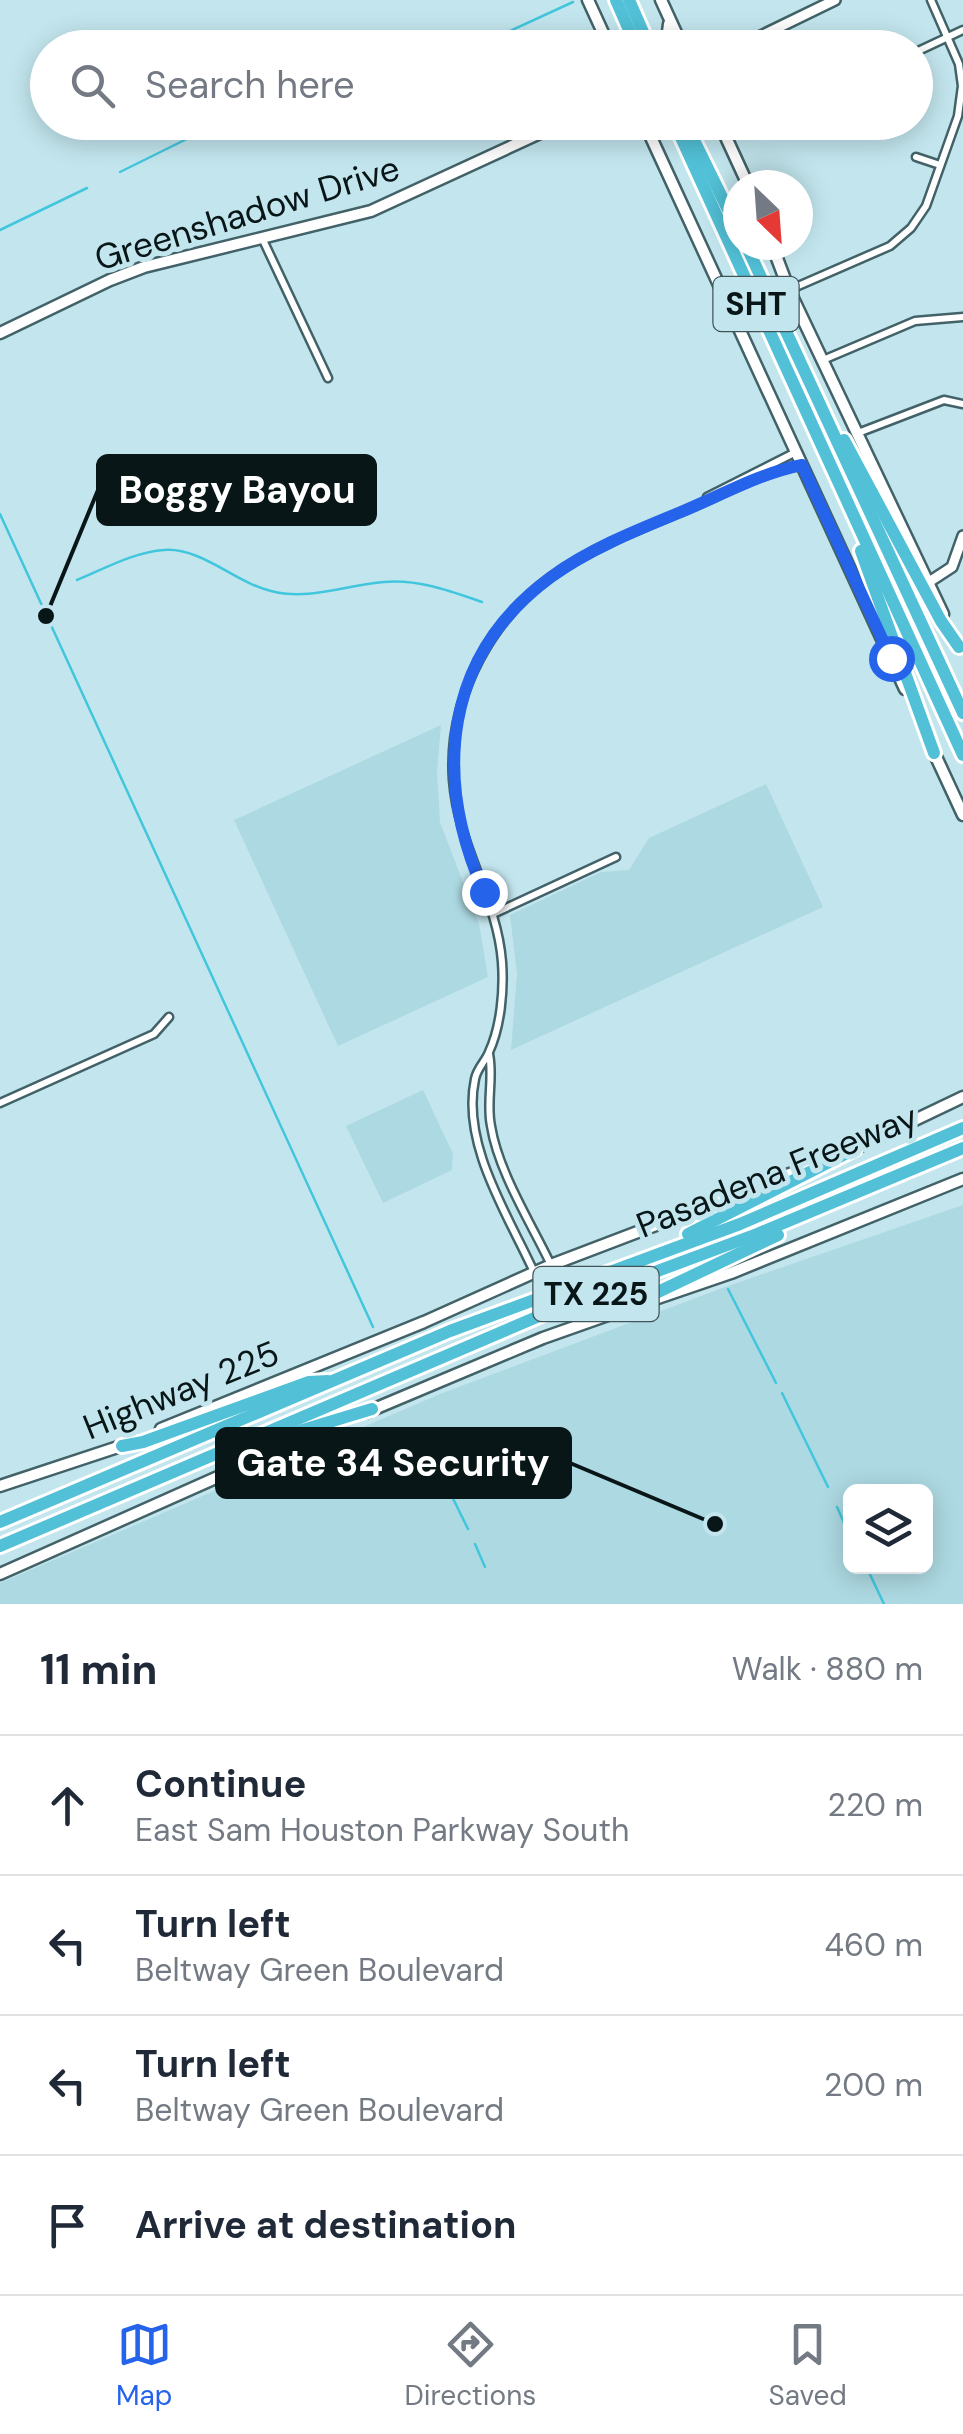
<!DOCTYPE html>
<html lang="en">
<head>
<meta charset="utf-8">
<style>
  :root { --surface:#fff; --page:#f6f6f7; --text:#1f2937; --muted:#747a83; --line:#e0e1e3; --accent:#2563eb }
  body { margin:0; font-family:"DM Sans",sans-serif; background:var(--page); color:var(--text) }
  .controls { position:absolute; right:30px; bottom:30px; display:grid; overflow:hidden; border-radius:15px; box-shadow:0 5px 25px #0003 }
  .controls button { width:90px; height:90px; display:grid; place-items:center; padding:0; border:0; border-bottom:2px solid var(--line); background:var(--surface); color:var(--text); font:50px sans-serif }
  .compass { position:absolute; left:723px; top:170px; width:90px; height:90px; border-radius:50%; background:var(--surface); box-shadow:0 5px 25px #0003; rotate:155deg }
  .stop { position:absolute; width:30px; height:30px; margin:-22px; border:8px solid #2563eb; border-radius:50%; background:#fff }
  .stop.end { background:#2563eb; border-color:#fff; box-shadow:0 2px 10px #0008 }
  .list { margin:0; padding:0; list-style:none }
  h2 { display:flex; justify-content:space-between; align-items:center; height:130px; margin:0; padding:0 40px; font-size:42px }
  h2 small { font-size:32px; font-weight:400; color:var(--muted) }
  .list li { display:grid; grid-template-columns:65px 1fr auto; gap:30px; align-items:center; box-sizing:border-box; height:140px; padding:0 40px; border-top:2px solid var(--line) }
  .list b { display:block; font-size:38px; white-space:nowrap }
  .list p { margin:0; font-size:32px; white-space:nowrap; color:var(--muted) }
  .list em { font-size:32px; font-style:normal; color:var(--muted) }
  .icon { flex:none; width:55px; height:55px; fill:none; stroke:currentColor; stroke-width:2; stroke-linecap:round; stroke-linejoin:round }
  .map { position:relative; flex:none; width:963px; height:1604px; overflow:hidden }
  .search { position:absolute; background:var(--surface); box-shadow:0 5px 25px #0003; left:30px; right:30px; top:30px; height:110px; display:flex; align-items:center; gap:25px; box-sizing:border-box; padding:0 35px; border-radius:55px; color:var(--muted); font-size:38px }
  .sheet { height:690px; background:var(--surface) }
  nav { display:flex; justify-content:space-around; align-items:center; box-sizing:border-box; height:140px; border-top:2px solid var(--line); background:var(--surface); font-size:28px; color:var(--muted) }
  nav a { display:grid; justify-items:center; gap:5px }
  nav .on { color:var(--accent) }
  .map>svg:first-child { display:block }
  .built { fill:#add9e2; fill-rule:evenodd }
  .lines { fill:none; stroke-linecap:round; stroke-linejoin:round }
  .stream { stroke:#42c6dd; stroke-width:2.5 }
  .minor-casing { stroke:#426268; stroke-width:11 }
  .tertiary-casing { stroke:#426268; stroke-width:14 }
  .secondary-casing { stroke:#426268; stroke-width:15 }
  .motorway-casing { stroke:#fff; stroke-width:18 }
  .minor { stroke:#fff; stroke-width:6 }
  .tertiary { stroke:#fff; stroke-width:9 }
  .secondary { stroke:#fff; stroke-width:10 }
  .motorway { stroke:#52c1d7; stroke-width:12 }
  .route { stroke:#2563eb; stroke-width:12 }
  .labels { text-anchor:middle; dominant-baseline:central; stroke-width:10; stroke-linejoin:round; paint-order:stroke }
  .shield { fill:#c3e6ee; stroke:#415458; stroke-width:2.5 }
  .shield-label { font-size:32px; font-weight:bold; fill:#091618 }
  .street-label { font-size:35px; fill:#091618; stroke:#c3e6ee }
  .leader { fill:none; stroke:#091618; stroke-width:4 }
  .callout-dot { fill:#091618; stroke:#c3e6ee; stroke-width:4 }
  .callout { fill:#091618; stroke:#091618; stroke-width:4 }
  .callout-label { font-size:38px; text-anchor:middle; font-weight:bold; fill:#fff }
</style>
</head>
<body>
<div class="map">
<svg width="963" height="1604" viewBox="0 0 963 1604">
  <rect width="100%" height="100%" fill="#c3e6ee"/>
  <!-- built -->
  <g class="built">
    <polygon points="441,725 437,771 440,822 479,924 488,977 338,1046 234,820"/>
    <polygon points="766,784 823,907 511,1050 517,974 510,915 601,872 629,870 649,838"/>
    <polygon points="423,1090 453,1154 452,1170 383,1203 346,1126"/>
    <path d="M 963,1205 L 963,1604 L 0,1604 L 0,1583 L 440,1394 L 725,1287 ZM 850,1492 L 926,1492 L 926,1566 L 850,1566 Z"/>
  </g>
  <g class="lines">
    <!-- stream -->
    <g class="stream">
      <polyline points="473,48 573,2"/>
      <polyline points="120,172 221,122"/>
      <polyline points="0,230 87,188"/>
      <polyline points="0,514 373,1327"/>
      <path d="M 77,580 C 104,569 134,552 164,550 C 201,547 236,583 271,591 C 310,601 345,585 384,582 C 418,579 450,591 482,602"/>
      <polyline points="728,1289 776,1383"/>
      <polyline points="782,1393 828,1487"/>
      <polyline points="437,1466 468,1529"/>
      <polyline points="837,1507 845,1525"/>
      <polyline points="475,1544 485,1567"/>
      <polyline points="866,1566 884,1604"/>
    </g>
    <defs>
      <g id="minor">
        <polyline points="916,52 963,30"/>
        <polyline points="916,157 940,165"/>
        <polyline points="263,240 328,378"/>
        <polyline points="789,290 890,246 911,228 926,206 958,116 962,86 959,64 931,0"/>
        <polyline points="823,360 915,321 963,317"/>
        <polyline points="858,433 944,400 963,404"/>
        <polyline points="707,497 796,452"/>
        <polyline points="493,914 616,857"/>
        <path d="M 489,1054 C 494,1078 486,1102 491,1126 C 498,1171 531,1223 551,1265"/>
        <polyline points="0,1103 154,1034 169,1017"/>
        <path d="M 534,1272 C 508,1215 461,1144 475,1079 C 477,1068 485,1062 489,1052 C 501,1026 504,990 502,962 C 497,897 458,848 453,780 C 447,696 494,612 564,568 C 602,544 646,527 688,509 C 724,494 762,473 801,465"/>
      </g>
      <g id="tertiary">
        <polyline points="736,48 835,0"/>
        <polyline points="929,582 952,567 963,536"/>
      </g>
      <g id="secondary">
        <polyline points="588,0 610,48"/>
        <polyline points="661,0 683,48"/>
        <polyline points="666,48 669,24"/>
        <polyline points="644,122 905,689"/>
        <polyline points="719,122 748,185"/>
        <polyline points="772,245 789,290 943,614"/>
        <polyline points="0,333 110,280 144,267 371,211 564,122"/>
        <polyline points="931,746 963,815"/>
        <polyline points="852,1150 963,1097"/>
        <polyline points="655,1299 731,1273 963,1179"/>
        <polyline points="367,1412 543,1338 625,1309"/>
        <polyline points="161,1429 424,1322 551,1265 808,1167"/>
        <polyline points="0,1486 127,1444"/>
        <polyline points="0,1574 337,1424"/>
      </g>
      <g id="motorway">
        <polyline points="616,0 637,48"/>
        <polyline points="629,0 650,48"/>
        <polyline points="674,122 963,755"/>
        <polyline points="685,122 738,230"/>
        <polyline points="746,245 963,713"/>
        <polyline points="844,440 941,621 959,647"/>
        <polyline points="861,551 934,753"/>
        <polyline points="688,1234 855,1149"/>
        <polyline points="618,1311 778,1235"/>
        <polyline points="244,1444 260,1443 372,1409"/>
        <polyline points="122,1446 143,1442 309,1382 328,1381"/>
        <polyline points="0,1522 450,1331 740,1224 963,1128"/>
        <polyline points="0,1546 558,1308 757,1234 963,1148"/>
      </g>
    </defs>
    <!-- minor casing -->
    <use href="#minor" class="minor-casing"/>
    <!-- tertiary casing -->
    <use href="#tertiary" class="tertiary-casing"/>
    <!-- secondary casing -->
    <use href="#secondary" class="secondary-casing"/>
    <!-- motorway casing -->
    <use href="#motorway" class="motorway-casing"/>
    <!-- minor -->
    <use href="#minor" class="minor"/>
    <!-- tertiary -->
    <use href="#tertiary" class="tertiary"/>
    <!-- secondary -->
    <use href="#secondary" class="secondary"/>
    <!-- motorway -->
    <use href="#motorway" class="motorway"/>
  </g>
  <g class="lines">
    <!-- route -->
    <path class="route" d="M 484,892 C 433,777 443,656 551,577 C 589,549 637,530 681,512 C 720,496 760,473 802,465 L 891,658"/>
  </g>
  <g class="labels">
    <!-- shield labels -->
    <g class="shield">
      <rect x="713.5" y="277" width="85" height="54" rx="8"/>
      <rect x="533.5" y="1267" width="125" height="54" rx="8"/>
    </g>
    <g class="shield-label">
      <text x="756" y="304">SHT</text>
      <text x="596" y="1294">TX 225</text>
    </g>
    <!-- street labels -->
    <g class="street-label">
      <text transform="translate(247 213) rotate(-17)">Greenshadow Drive</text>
      <text transform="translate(777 1171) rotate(-22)">Pasadena Freeway</text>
      <text transform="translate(181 1390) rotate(-22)">Highway 225</text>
    </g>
  </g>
  <!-- callouts -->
  <path class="leader" d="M46 616L98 490M715 1524L570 1463"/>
  <g class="callout-dot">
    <circle cx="46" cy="616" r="10"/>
    <circle cx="715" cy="1524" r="10"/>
  </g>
  <g class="callout">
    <rect x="98" y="456" width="277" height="68" rx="10"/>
    <rect x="217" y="1429" width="353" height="68" rx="10"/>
  </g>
  <g class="callout-label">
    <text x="237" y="503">Boggy Bayou</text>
    <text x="393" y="1476">Gate 34 Security</text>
  </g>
</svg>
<div class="controls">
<button><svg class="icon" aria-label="layers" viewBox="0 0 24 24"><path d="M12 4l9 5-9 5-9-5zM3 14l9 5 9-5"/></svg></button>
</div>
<svg class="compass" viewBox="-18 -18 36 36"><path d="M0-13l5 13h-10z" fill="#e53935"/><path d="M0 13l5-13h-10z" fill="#747a83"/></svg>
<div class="stop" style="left:891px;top:658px"></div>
<div class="stop end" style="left:484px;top:892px"></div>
<div class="search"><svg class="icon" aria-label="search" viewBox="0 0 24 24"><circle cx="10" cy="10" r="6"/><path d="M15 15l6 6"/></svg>Search here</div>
</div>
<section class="sheet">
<h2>11 min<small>Walk · 880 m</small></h2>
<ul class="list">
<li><svg class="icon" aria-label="ahead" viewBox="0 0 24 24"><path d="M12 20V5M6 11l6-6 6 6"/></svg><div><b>Continue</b><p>East Sam Houston Parkway South</p></div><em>220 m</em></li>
<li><svg class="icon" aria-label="left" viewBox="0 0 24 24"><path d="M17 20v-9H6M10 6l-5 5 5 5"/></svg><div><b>Turn left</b><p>Beltway Green Boulevard</p></div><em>460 m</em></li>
<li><svg class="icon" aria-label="left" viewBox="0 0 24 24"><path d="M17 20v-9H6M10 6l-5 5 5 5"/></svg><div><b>Turn left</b><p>Beltway Green Boulevard</p></div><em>200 m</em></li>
<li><svg class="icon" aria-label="arrive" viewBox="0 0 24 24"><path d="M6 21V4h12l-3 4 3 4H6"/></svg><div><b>Arrive at destination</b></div></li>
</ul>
</section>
<nav>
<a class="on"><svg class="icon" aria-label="map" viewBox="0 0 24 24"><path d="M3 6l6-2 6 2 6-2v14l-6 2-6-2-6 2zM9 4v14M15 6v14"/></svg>Map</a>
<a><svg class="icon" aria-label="directions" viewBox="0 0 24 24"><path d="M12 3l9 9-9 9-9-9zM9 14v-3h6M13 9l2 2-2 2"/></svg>Directions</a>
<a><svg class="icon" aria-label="saved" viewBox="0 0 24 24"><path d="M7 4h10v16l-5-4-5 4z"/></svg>Saved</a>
</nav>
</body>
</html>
